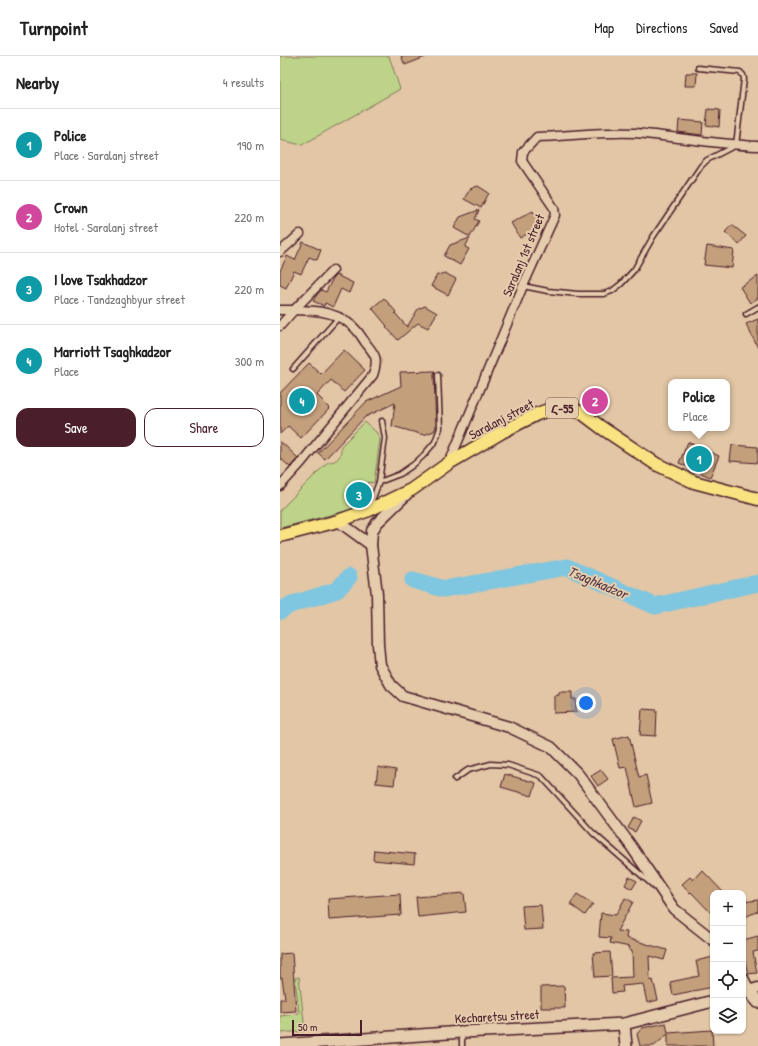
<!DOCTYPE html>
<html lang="en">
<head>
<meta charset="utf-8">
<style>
  :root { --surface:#fff; --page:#f2f2f2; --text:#222; --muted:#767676; --line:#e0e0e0; --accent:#4a1f2b }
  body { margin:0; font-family:"Patrick Hand","Noto Sans Armenian",sans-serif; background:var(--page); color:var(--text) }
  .controls { position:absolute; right:12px; bottom:12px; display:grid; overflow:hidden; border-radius:8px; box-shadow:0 1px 3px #0004 }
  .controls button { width:36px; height:36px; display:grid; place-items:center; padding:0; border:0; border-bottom:1px solid var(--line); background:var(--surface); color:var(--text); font:20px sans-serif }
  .scale { position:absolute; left:12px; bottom:10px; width:70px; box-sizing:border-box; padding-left:4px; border:2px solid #4a1f2b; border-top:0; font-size:11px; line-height:14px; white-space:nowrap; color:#4a1f2b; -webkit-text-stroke:3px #e5ccad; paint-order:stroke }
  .you { position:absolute; left:306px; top:647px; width:14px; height:14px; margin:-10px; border:3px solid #fff; border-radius:50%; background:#1a73e8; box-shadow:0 0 0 6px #1a73e833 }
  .badge { display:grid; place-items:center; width:26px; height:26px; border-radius:50%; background:var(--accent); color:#fff; font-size:13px; font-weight:700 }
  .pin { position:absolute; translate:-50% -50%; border:2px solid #fff; box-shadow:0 1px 4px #0006 }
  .popup { position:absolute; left:388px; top:323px; width:62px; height:52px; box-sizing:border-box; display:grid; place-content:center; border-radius:8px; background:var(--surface); filter:drop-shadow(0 1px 3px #0005); font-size:13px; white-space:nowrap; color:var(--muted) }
  .popup b { font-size:15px; color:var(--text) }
  .popup::after { content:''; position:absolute; left:50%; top:100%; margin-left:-8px; border:8px solid transparent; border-top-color:var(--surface) }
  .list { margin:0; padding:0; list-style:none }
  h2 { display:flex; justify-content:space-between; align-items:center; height:52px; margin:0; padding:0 16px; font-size:17px }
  h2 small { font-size:13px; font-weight:400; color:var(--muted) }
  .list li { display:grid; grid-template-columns:26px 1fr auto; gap:12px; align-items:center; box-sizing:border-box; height:72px; padding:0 16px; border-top:1px solid var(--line) }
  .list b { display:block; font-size:15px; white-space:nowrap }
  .list p { margin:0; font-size:13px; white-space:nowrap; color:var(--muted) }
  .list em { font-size:13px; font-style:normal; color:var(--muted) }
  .actions { display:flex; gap:8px; padding:12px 16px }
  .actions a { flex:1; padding:9px 0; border:1px solid var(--accent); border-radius:12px; text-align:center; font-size:14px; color:var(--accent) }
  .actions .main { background:var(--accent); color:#fff }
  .icon { flex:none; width:22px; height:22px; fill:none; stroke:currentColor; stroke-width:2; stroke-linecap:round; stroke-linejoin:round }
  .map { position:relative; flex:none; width:478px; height:990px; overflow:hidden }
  header { display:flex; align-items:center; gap:24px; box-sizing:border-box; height:56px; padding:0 20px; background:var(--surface); border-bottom:1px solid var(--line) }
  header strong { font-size:19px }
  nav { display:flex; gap:22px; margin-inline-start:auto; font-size:14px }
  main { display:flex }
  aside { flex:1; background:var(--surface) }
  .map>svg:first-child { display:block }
  .green { fill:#bcd389; stroke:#83795a }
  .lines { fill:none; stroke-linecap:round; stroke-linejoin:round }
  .river { stroke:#7fc6e0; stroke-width:17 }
  .building { fill:#c39f7b; stroke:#4a1f2b }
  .service-casing { stroke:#4a1f2b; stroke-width:7 }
  .minor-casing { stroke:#4a1f2b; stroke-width:11 }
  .tertiary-casing { stroke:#4a1f2b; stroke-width:13 }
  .secondary-casing { stroke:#4a1f2b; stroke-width:14 }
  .primary-casing { stroke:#4a1f2b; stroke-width:15 }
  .service { stroke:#e5ccad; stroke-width:4 }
  .minor { stroke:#e5ccad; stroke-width:8 }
  .tertiary { stroke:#e5ccad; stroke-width:10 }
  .secondary { stroke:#e5ccad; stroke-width:11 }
  .primary { stroke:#f8e281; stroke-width:12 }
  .labels { text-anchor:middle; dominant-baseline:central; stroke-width:4; stroke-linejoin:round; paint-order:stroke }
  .shield { fill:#e5ccad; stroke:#785352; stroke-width:1 }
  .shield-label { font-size:12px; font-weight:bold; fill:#4a1f2b }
  .street-label { font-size:13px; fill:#4a1f2b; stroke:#e5ccad }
  .water-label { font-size:14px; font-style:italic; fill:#523846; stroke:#e5ccad }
</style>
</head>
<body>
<header>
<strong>Turnpoint</strong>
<nav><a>Map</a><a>Directions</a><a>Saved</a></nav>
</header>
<main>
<aside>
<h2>Nearby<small>4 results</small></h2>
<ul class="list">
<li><span class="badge" style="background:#0f9aa8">1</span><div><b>Police</b><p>Place · Saralanj street</p></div><em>190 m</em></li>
<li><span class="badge" style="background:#d1479c">2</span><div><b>Crown</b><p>Hotel · Saralanj street</p></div><em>220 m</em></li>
<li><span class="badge" style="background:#0f9aa8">3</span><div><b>I love Tsakhadzor</b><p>Place · Tandzaghbyur street</p></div><em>220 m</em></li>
<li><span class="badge" style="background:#0f9aa8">4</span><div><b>Marriott Tsaghkadzor</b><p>Place</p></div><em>300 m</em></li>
</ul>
<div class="actions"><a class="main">Save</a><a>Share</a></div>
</aside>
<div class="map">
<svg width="478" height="990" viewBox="0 0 478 990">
  <rect width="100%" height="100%" fill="#e2c6a5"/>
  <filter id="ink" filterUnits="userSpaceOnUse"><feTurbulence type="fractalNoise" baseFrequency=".025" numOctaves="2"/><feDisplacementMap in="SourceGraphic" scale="8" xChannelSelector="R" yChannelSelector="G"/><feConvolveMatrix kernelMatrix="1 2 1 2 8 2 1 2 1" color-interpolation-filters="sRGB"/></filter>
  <g filter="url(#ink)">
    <!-- green -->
    <g class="green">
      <polygon points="0,0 109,0 120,33 22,89 0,84"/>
      <path d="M 85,366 L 97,377 L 100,384 L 94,427 L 89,426 L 73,443 L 73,453 L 0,472 L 0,454 L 48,406 C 58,406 62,400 61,390 Z"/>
      <polygon points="19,921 25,975 0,977 0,960 17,958 19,957 15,922"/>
    </g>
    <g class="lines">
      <!-- river -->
      <g class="river">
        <polyline points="133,524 164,533 287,511 375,550 478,527"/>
        <polyline points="0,555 10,549 57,534 69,521"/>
      </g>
    </g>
    <!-- building -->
    <g class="building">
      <polygon points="121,0 148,0 125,9"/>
      <polygon points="406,17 417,17 416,30 405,30"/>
      <polygon points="428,53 440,54 439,71 426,69"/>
      <polygon points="399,64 423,66 422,79 398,76"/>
      <polygon points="198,130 209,137 201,152 184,143 190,133"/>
      <polygon points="199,154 195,163 199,165 190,181 174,172 180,161"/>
      <polygon points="253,155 261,170 240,182 231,167"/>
      <polygon points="452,169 466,180 459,188 445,176"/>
      <polygon points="190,182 185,191 189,193 180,209 164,200 170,189"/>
      <polygon points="23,186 41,194 37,204 29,201 21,218 14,215 6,232 0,229 0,215 7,200 15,204"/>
      <polygon points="427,190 454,194 452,212 424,209"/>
      <polygon points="165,217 176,223 168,239 151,230 157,219"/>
      <polygon points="56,219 73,227 69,237 61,233 53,251 45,247 44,250 33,245 36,240 41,234 46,236 53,222"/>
      <polygon points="478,220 478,242 470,247 460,231"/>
      <polygon points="104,242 116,256 115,257 127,271 138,253 145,250 157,257 148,272 138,267 118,284 106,271 107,270 92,252"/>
      <polygon points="478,263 478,292 466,268"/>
      <polygon points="64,294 85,314 64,336 51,324 37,339 50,352 21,382 8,370 0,378 0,337 29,307 41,318"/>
      <polygon points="155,315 154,319 156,371 154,375 144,379 112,370 115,347 85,361 45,403 38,397 86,346 121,330 120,316"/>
      <polygon points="310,333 322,344 315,352 303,341"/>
      <polygon points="0,385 18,402 10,411 0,402"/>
      <polygon points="408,386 439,400 430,421 399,407"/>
      <polygon points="452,389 478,391 478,407 450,405"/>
      <polygon points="279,636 292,636 292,643 296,643 296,656 274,657 274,640 279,639"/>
      <polygon points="362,653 377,654 376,680 360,679"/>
      <polygon points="349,679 359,721 366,719 372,747 356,751 347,711 340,712 333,683"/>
      <polygon points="98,711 116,714 114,729 96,727"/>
      <polygon points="321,714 328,723 318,730 311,720"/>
      <polygon points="225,718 256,727 252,740 221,731"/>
      <polygon points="354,761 361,765 355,776 348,772"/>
      <polygon points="94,794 135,798 134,808 93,804"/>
      <polygon points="422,814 444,837 433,837 433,859 411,836 410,837 402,828 410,821 413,824"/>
      <polygon points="349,821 357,825 352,833 345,829"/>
      <polygon points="184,837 186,856 138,861 136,841"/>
      <polygon points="120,838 121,859 49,864 48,843"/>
      <polygon points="297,838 313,848 305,859 290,848"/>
      <polygon points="345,842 353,846 337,875 347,876 346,882 387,894 384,904 369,900 370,925 373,924 378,944 367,947 363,928 342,930 343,936 332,937 331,922 353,921 352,895 349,894 350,891 330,887 331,882 319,881 321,857 336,859"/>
      <polygon points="478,844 478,855 463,862 463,846"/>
      <polygon points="261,849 263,873 244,874 242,850"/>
      <polygon points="478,880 478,895 473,896 477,917 468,918 463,897 463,884"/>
      <polygon points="330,896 332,920 315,921 313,897"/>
      <polygon points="12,897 16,955 0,956 0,943 5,943 2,922 0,922 0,898"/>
      <polygon points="433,901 433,931 393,939 390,926 419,920 416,905"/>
      <polygon points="284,930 285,952 261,952 261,931"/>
      <polygon points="386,967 388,977 432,974 433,990 388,990 388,978 374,990 360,990 357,978 362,972"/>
    </g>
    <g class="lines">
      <defs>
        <g id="service">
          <polyline points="243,230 268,235 298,238 324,238 332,235 341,228 354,214 373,181 421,110 427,104 456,89 464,23 463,19 460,16 418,12"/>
          <polyline points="466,258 478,251"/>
          <polyline points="13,313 59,261"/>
          <polyline points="99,426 120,418 133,409 143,400 155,386 160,372 158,319"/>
          <polyline points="90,450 99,426 105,382 102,365"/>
          <polyline points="175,723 188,714 211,708 228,709 261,720 313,777 375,831"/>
          <polyline points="182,976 182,990"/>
        </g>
        <g id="minor">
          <polyline points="0,196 20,178"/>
          <path d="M 0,254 C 23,254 52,252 71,269 C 77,273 81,280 85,286 C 95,299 99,301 93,319 L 21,407 L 0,430"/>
          <polyline points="0,270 14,254 53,214"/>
          <path d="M 169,407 L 243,230 L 275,159 L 274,152 L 242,105 L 243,96 L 257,81 C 289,80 324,75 356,77 C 396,81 437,88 478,90"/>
        </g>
        <g id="tertiary">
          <polyline points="126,439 97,467 92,475 91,489 97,538 98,589 100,609 111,629 123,640 229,671 271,691 298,718 349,787 394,853 433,884"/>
          <polyline points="58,465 91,489"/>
          <polyline points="463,922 469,935 478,932"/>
        </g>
        <g id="secondary">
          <polyline points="463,937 469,935 478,946"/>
          <polyline points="344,968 346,990"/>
          <polyline points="0,989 182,976 344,968 433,945"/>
        </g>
        <polyline id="primary" points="0,480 58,465 89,454 131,434 169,407 222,376 257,358 277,351 290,352 302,357 322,372 376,408 414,426 478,443"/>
      </defs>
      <!-- service casing -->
      <use href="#service" class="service-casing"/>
      <!-- minor casing -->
      <use href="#minor" class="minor-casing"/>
      <!-- tertiary casing -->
      <use href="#tertiary" class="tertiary-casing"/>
      <!-- secondary casing -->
      <use href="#secondary" class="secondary-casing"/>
      <!-- primary casing -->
      <use href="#primary" class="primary-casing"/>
      <!-- service -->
      <use href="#service" class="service"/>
      <!-- minor -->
      <use href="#minor" class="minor"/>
      <!-- tertiary -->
      <use href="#tertiary" class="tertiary"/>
      <!-- secondary -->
      <use href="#secondary" class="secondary"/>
      <!-- primary -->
      <use href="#primary" class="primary"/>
    </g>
  </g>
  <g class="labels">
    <!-- shield labels -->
    <rect class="shield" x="266" y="342" width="32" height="20" rx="3"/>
    <g class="shield-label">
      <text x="282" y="352">Հ-55</text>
    </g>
    <!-- street labels -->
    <g class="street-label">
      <text transform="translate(243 199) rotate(-67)">Saralanj 1st street</text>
      <text transform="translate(221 363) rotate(-28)">Saralanj street</text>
      <text transform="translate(217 960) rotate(-3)">Kecharetsu street</text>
    </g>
    <!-- water labels -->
    <g class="water-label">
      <text transform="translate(318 526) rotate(23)">Tsaghkadzor</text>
    </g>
  </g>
</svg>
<div class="controls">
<button>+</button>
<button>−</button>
<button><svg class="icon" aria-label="locate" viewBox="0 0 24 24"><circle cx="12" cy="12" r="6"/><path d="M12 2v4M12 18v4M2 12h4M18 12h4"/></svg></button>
<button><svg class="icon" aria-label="layers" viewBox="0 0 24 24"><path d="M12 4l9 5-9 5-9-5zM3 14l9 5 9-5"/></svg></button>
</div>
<div class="scale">50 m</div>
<div class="you"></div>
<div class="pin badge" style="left:419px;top:403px;background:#0f9aa8">1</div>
<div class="popup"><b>Police</b>Place</div>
<div class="pin badge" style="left:315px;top:345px;background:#d1479c">2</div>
<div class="pin badge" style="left:79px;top:439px;background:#0f9aa8">3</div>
<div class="pin badge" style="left:22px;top:345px;background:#0f9aa8">4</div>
</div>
</main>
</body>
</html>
